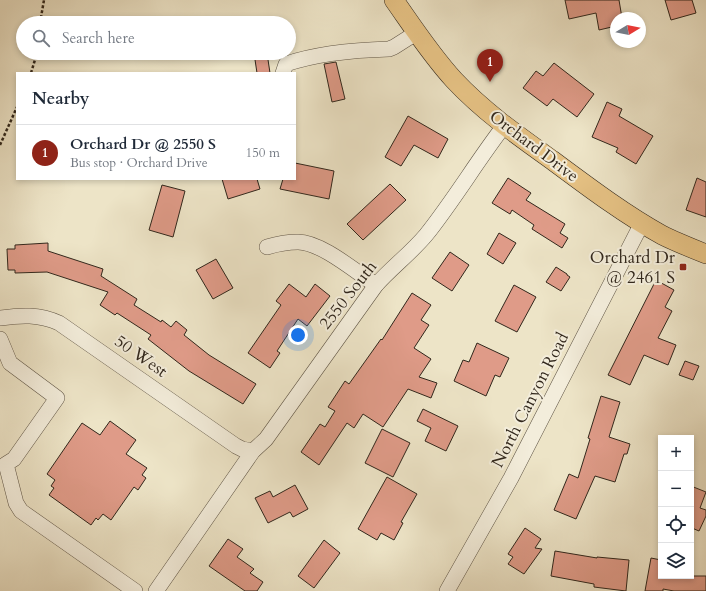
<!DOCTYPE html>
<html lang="en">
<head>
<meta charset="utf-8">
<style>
  :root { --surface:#fff; --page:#f2f2f3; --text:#1f2937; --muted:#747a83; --line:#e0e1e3; --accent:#8f2418 }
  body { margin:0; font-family:Cardo,serif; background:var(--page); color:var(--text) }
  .controls { position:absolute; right:12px; bottom:12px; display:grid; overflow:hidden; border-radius:0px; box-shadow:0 2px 6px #0003 }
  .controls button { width:36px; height:36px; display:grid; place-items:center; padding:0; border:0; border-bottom:1px solid var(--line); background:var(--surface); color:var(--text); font:20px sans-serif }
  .compass { position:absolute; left:610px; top:12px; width:36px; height:36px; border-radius:50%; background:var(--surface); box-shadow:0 2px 6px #0003; rotate:80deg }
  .you { position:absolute; left:298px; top:335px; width:14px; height:14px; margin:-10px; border:3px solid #fff; border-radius:50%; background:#1a73e8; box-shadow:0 0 0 6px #1a73e833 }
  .badge { display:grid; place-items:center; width:26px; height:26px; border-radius:50%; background:var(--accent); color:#fff; font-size:13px; font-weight:700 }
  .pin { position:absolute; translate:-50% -33px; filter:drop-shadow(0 1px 2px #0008) }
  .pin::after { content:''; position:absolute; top:21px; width:14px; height:12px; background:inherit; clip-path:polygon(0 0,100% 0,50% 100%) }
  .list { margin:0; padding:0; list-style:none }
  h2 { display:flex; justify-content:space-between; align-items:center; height:52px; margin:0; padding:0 16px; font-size:17px }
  h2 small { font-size:13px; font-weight:400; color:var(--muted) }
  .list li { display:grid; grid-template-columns:26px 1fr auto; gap:12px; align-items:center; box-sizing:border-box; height:56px; padding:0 16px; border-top:1px solid var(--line) }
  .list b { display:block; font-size:15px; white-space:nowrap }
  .list p { margin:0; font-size:13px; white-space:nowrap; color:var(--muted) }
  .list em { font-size:13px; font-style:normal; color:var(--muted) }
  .icon { flex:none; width:22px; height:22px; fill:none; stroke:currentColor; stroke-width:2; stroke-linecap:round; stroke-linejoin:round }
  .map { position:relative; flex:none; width:706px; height:591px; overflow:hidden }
  .search { position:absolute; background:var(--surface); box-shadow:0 2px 6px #0003; left:16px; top:16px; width:280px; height:44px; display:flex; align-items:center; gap:10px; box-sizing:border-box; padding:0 14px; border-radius:22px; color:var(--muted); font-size:15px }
  .panel { position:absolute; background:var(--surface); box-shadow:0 2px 6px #0003; left:16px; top:72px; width:280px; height:108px; border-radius:0px }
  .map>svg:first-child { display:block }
  .building { fill:#df9b88; stroke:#31271c }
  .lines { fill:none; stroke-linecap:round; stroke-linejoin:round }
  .minor-casing { stroke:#605647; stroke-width:16 }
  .major-casing { stroke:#31271c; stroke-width:20 }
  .path { stroke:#31271c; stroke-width:2.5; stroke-dasharray:3 2; stroke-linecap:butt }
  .minor { stroke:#f3eddb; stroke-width:15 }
  .major { stroke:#e6c284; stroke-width:19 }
  .poi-dot { fill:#8f2418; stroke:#f3eddb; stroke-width:1.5 }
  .labels { text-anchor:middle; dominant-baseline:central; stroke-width:4; stroke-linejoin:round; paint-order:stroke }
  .street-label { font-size:17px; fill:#31271c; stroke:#f3eddb }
  .poi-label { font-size:17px; fill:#31271c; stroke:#f3eddb; text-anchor:end }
</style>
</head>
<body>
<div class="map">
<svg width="706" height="591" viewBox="0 0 706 591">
  <rect width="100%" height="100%" fill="#ede4c7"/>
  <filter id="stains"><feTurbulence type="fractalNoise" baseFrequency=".005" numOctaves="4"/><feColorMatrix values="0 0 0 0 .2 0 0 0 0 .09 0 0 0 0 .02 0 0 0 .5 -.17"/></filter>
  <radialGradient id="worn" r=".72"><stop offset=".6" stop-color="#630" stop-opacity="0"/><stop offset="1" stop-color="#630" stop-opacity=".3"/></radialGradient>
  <!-- building -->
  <g class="building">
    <polygon points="565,0 619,0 622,18 616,18 616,26 599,30 596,13 569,19"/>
    <polygon points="665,0 692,0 696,13 671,20"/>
    <polygon points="254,53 267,53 270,73 257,73"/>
    <polygon points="336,62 345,99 332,102 324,64"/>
    <polygon points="554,63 594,94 577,117 553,99 547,106 523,88 536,71 543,76"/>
    <polygon points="607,102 622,109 619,116 653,136 636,164 616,152 618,148 592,137"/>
    <polygon points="408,116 448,139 438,158 414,145 401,166 385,157"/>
    <polygon points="295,163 334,171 329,199 280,189 283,179 295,179"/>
    <polygon points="508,178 531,193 526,200 565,224 560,233 568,238 562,248 532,229 534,225 512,210 510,214 492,203"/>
    <polygon points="697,178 706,182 706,217 686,210"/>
    <polygon points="222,179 257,179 260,189 228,199"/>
    <polygon points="390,184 406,200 363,240 347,224"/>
    <polygon points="162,185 185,191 173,237 149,230"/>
    <polygon points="499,233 516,243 503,264 487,254"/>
    <polygon points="48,243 48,251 103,269 101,276 137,299 134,305 161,322 162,320 171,327 176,321 187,330 184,335 209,355 256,384 243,404 189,371 148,339 151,335 117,313 115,315 100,305 108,292 47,272 15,273 15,270 8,270 7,249 15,249 15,245"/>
    <polygon points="450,252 469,265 452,291 432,278"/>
    <polygon points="216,259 233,288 213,299 196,270"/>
    <polygon points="556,267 567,274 567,275 570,277 561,291 546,282"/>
    <polygon points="656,280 674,290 665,307 672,311 658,338 676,345 668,365 644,355 630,385 608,375"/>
    <polygon points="289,284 306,297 315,284 330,296 307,326 298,319 277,351 280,353 270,368 248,353 281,305 276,301"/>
    <polygon points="514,285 536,297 517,332 495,321"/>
    <polygon points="412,293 431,305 421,320 429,325 414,348 431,359 419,377 437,383 431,398 408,389 383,427 363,414 354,428 347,423 319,465 301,452 320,424 325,427 335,411 328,407 345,381 349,384 381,339 382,340"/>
    <polygon points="477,343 509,358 500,377 495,375 486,396 454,381 463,360 469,362"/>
    <polygon points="685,361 699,366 693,380 679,375"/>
    <polygon points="601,396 620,402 609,437 630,444 627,454 624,454 615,482 595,476 576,519 554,510 569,474 578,478 590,439 588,438"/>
    <polygon points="423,409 458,426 446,451 425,441 431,428 417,421"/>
    <polygon points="110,421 136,440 126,454 147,468 142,475 146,478 138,490 134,487 111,520 103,514 98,520 96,518 91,525 49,495 54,488 51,486 55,480 47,474 82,423 100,435"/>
    <polygon points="382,429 410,443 393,477 365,463"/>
    <polygon points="387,477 417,494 401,522 403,523 394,540 381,533 377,540 358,529"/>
    <polygon points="295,485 308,509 293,517 290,512 268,523 255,498 270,491 273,497"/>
    <polygon points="691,486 706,492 700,508 706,510 706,516 699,531 692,528 691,529"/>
    <polygon points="525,528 541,539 535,548 542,549 524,574 508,564 513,557 508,554"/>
    <polygon points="228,539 243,549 237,557 254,569 250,573 263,582 257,591 245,591 209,566"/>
    <polygon points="324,540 340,553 314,588 298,576"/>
    <polygon points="555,551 597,558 597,557 629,560 626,591 594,587 594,584 551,576"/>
    <polygon points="651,558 661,560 661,576 706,576 706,591 674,591 663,589 663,591 645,591"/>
  </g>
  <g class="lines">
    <defs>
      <g id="minor">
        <path d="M 283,73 L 286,64 C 318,53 355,50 389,49 L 394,47 L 416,33"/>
        <path d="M 267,247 C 277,244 287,242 298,242 C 321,242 356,272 376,285"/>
        <path d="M 0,318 C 21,315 39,314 59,323 L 236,446 L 242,449 L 253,451"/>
        <polyline points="0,339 10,363 57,398 14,459 6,464 16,503 21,511 135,591"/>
        <path d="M 156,591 L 253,451 L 266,439 L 376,285 C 392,267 411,253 426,235 C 454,200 477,161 504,126"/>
        <polyline points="447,591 511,478 642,223"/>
      </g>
      <path id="major" d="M 394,0 C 413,27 431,55 454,80 C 483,111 517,135 552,160 C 587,186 624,214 662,235 C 676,242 691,248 706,254"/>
    </defs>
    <!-- minor casing -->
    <use href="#minor" class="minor-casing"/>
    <!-- major casing -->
    <use href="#major" class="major-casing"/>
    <!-- path -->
    <g class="path">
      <polyline points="40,23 44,0"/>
      <polyline points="31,73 37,53"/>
      <polyline points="0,145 17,107"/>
    </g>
    <!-- minor -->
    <use href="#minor" class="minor"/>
    <!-- major -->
    <use href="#major" class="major"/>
  </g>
  <!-- markers -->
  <rect class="poi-dot" x="679" y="263" width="8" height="8" rx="2"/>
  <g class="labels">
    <!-- street labels -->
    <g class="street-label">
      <text transform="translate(534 146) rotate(37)">Orchard Drive</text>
      <text transform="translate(348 295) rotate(-52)">2550 South</text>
      <text transform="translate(141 356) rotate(35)">50 West</text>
      <text transform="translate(530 400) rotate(-63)">North Canyon Road</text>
    </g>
    <!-- poi labels -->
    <g class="poi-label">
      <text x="675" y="257">Orchard Dr<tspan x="675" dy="20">@ 2461 S</tspan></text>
    </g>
  </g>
  <rect width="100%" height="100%" filter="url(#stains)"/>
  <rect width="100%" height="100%" fill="url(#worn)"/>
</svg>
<div class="controls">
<button>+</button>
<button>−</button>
<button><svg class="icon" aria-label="locate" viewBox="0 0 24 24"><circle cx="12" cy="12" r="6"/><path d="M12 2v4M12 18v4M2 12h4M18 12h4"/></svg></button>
<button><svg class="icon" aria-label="layers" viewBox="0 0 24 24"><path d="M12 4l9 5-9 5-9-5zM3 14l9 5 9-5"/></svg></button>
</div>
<svg class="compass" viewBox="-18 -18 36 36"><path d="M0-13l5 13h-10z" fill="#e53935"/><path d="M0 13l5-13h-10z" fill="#747a83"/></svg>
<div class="you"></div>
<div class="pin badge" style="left:490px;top:82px">1</div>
<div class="search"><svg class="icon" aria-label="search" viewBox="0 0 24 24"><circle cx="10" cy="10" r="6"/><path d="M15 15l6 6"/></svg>Search here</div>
<section class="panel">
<h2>Nearby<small></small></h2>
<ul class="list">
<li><span class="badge">1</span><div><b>Orchard Dr @ 2550 S</b><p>Bus stop · Orchard Drive</p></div><em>150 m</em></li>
</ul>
</section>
</div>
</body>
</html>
